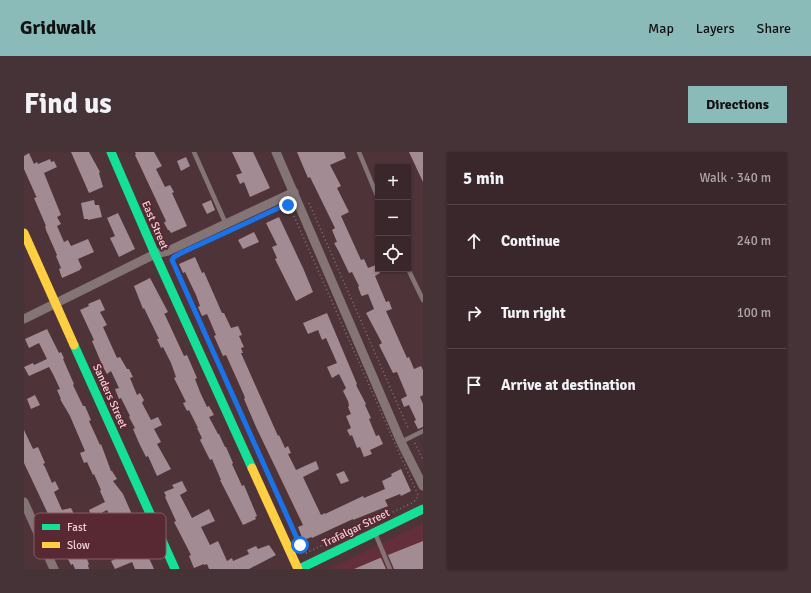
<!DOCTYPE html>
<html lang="en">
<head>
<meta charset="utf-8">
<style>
  :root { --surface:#3a272b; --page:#453337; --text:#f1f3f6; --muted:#aba5a9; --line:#544447; --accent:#8bbbb9 }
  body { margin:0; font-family:Signika,sans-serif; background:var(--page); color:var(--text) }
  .controls { position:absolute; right:12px; top:12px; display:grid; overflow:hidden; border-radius:0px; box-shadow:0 1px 3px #0004 }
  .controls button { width:36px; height:36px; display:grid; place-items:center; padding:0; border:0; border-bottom:1px solid var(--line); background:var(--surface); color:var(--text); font:20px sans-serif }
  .stop { position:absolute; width:12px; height:12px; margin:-9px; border:3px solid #1a73e8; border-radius:50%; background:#fff }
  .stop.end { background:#1a73e8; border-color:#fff; box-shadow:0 1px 4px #0008 }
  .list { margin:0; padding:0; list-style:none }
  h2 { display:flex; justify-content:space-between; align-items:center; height:52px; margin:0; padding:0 16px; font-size:17px }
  h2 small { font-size:13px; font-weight:400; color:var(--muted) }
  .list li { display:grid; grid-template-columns:26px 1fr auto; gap:12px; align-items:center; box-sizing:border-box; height:72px; padding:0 16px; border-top:1px solid var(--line) }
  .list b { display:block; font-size:15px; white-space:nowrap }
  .list em { font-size:13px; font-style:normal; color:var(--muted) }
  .icon { flex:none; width:22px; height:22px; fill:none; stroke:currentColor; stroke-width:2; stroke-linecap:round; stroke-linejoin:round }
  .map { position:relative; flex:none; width:399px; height:417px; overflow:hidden; border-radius:0px }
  header { display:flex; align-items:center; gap:24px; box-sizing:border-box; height:56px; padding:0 20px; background:var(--accent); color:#111 }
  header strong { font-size:19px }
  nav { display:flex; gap:22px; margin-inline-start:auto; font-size:14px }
  .intro { display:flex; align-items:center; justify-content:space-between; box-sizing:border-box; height:96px; padding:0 24px }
  h1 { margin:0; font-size:28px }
  .button { padding:10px 18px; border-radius:0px; background:var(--accent); color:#111; font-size:14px; font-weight:700 }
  main { display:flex; gap:24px; padding:0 24px }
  aside { flex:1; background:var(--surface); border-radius:0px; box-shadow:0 1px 3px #0004 }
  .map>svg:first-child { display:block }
  .built { fill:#622f3a }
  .building { fill:#a28b93 }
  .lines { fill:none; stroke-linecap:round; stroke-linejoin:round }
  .path { stroke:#837476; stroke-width:1.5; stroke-dasharray:1 3; stroke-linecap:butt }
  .lane { stroke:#847476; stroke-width:4.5 }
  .street { stroke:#847476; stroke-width:9 }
  .fast { stroke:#16e098; stroke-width:9 }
  .slow { stroke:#ffcf43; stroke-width:9 }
  .route { stroke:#1a73e8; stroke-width:5 }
  .labels { text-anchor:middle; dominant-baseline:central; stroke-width:4; stroke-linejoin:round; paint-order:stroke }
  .street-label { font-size:11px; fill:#efd0d4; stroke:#582933 }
  .key { fill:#582933; stroke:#855b63; stroke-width:1 }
  .key-label { font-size:11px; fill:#efd0d4 }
</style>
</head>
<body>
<header>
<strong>Gridwalk</strong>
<nav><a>Map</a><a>Layers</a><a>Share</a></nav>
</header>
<div class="intro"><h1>Find us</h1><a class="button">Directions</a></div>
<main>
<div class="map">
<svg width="399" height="417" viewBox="0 0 399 417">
  <rect width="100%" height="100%" fill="#4e3439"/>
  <!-- built -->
  <polygon class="built" points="399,371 399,417 305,417"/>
  <!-- building -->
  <g class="building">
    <polygon points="47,0 65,0 76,20 75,21 79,35 65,41"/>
    <polygon points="111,0 130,0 138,14 132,17 141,35 146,33 150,40 148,41 163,74 147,81 145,78 144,78 140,71 142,69 111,3 112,2"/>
    <polygon points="208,0 229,0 246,36 226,45 220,30 216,32 212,23 218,21"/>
    <polygon points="273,0 320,0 322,6 306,13 317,34 313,36 325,60 317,64 337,108 340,107 344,116 352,113 356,121 351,124 362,150 365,149 368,157 362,159 383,206 385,205 390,217 397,214 399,218 399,243 396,245 399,252 399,275 394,277 390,269 392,268 385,253 380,255 377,247 383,244 373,220 369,221 355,193 358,191 342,161 350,157 344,142 338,144 337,143 334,135 335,134 328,120 325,121 315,100 310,91 313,90 308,78 311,76 286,25 284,26"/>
    <polygon points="385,0 399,0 399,30"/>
    <polygon points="5,1 10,12 13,10 14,12 26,7 27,10 30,9 33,15 20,21 37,63 33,65 37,72 33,74 40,90 44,88 47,94 64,87 70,100 54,107 58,116 56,117 56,118 38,126 35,117 37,116 32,104 33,103 22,78 21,74 22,74 10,46 13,45 12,44 0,17 0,4"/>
    <polygon points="162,5 166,14 157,19 153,9"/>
    <polygon points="70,48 71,53 75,53 78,65 64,68 64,67 60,67 57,51"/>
    <polygon points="187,48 191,58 183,62 178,52"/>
    <polygon points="94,61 111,97 95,105 86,86 91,84 83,66"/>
    <polygon points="255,65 279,116 289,140 272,149 251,107 253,106 248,95 253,93 242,71"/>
    <polygon points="230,80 235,90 219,97 214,88"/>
    <polygon points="171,105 178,121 180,120 198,161 200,161 207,176 214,174 218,183 215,184 220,195 217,196 219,201 217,201 254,284 255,283 261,296 264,294 267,301 264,302 272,318 292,309 295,317 279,325 297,363 301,361 301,362 339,344 340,346 361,337 358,329 368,324 367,322 377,317 387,339 377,344 376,342 361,348 364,354 329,368 329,367 288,386 288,385 279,388 274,375 279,373 232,275 220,247 221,246 220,243 202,203 199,204 194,193 190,184 192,183 183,162 178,164 174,155 176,154 172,143 161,120 159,121 155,112"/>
    <polygon points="126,126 144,160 140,162 141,163 160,204 163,203 173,226 171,227 176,240 183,255 185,254 190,263 185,265 194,282 195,282 201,295 202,295 209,311 208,312 218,334 220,333 233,364 231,365 232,367 219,373 196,328 197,328 188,307 186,308 176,288 178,286 173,276 174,276 165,258 163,259 159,251 162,250 150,226 152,225 147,211 139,195 137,196 133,187 135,187 120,156 119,157 110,134"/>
    <polygon points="76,147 81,158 76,160 83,173 79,175 93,206 96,205 103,217 105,217 109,225 106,226 113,243 116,241 120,248 118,251 127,268 134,265 138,273 130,277 137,290 133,292 147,317 133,324 124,304 122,305 115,291 109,277 111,276 105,265 106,264 97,246 95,247 91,237 95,236 87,219 83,222 79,215 68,189 70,188 56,158 65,154 64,152"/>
    <polygon points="303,161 333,232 332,233 342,252 341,253 347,266 345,267 352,284 355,283 359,292 346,298 348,302 340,305 336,295 333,296 328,283 326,284 323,278 327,276 322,264 327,262 324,255 325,254 324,249 319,239 322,236 315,222 308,226 303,215 313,211 302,186 298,188 294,178 284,182 279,171"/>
    <polygon points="23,177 35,201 37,200 40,206 39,207 50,232 49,233 59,254 61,254 67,268 65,269 76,293 77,292 87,319 88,319 93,327 89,329 99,342 121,392 119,393 130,417 111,417 108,410 91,417 87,409 102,402 98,395 101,394 83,358 68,366 65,358 81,350 76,339 77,338 70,322 69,323 63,310 60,311 56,301 61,299 46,264 36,247 37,247 33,238 36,237 29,222 25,215 5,224 0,215 9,211 10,213 23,207 15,191 5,196 1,187"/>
    <polygon points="11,243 16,253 7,257 3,247"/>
    <polygon points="0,278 9,297 14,295 21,311 19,312 21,315 28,331 31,329 35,337 30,340 38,358 47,356 63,389 59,391 62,397 60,398 63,405 62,405 65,412 64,413 65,417 51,417 49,412 47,413 36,391 39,390 31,373 27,375 23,365 25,364 0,311"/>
    <polygon points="320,319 325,329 317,332 312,322"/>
    <polygon points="158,329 163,339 156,343 168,366 185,357 191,369 177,375 186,393 194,389 203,409 208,406 209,409 225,402 223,398 232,394 234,397 245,393 252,403 225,417 185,417 183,412 180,413 180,412 170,416 165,404 167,403 150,370 152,369 141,345 142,344 140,340 150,336 148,333"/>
    <polygon points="399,389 399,417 370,417 364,403"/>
    <polygon points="356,406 357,406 362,417 330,417"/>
  </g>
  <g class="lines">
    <!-- path -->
    <g class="path">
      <polyline points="285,51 385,278"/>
      <polygon points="265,53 394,343 392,348 388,351 282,401 279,400 148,108 150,105 157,101 259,54"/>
      <polyline points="391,291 399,308"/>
    </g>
    <!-- lane -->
    <g class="lane">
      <polyline points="170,0 202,72"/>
      <polyline points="335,0 354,46"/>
      <polyline points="384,117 399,148"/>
      <polyline points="377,290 399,279"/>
      <polyline points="351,381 366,417"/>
    </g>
    <!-- street -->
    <g class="street">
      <polyline points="252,0 377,290 399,334"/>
      <polyline points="0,167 131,102 144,99 270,40"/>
      <polyline points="0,350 30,417"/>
    </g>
    <!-- fast -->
    <g class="fast">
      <polyline points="87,0 131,102 228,316"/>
      <polyline points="50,193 151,417"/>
      <polyline points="275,417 399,357"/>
    </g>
    <!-- slow -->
    <g class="slow">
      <polyline points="0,81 50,193"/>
      <polyline points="228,316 274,417"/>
    </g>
  </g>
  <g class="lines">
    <!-- route -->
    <polyline class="route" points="264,53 259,54 157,101 150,105 148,108 276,393"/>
  </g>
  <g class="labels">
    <!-- street labels -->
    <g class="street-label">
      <text transform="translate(131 73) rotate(67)">East Street</text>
      <text transform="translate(86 244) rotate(66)">Sanders Street</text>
      <text transform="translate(332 376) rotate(-26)">Trafalgar Street</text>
    </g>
  </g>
  <!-- legend -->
  <rect x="10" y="361" width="132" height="46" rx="6" class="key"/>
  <rect x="18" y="372" width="18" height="6" fill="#16e098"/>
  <rect x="18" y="390" width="18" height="6" fill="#ffcf43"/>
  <g class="key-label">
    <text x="43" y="379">Fast</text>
    <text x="43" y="397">Slow</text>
  </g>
</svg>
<div class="controls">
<button>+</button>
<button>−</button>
<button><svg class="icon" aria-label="locate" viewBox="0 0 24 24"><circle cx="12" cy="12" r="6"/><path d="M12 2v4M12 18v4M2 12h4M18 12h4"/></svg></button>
</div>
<div class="stop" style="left:276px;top:393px"></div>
<div class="stop end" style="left:264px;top:53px"></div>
</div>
<aside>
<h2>5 min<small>Walk · 340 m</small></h2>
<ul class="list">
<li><svg class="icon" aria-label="ahead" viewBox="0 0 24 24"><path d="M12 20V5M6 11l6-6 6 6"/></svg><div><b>Continue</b></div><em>240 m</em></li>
<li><svg class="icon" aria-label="right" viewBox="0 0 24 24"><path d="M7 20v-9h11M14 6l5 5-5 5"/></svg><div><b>Turn right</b></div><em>100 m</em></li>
<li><svg class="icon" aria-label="arrive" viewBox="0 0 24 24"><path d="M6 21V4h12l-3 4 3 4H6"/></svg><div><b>Arrive at destination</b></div></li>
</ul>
</aside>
</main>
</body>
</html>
